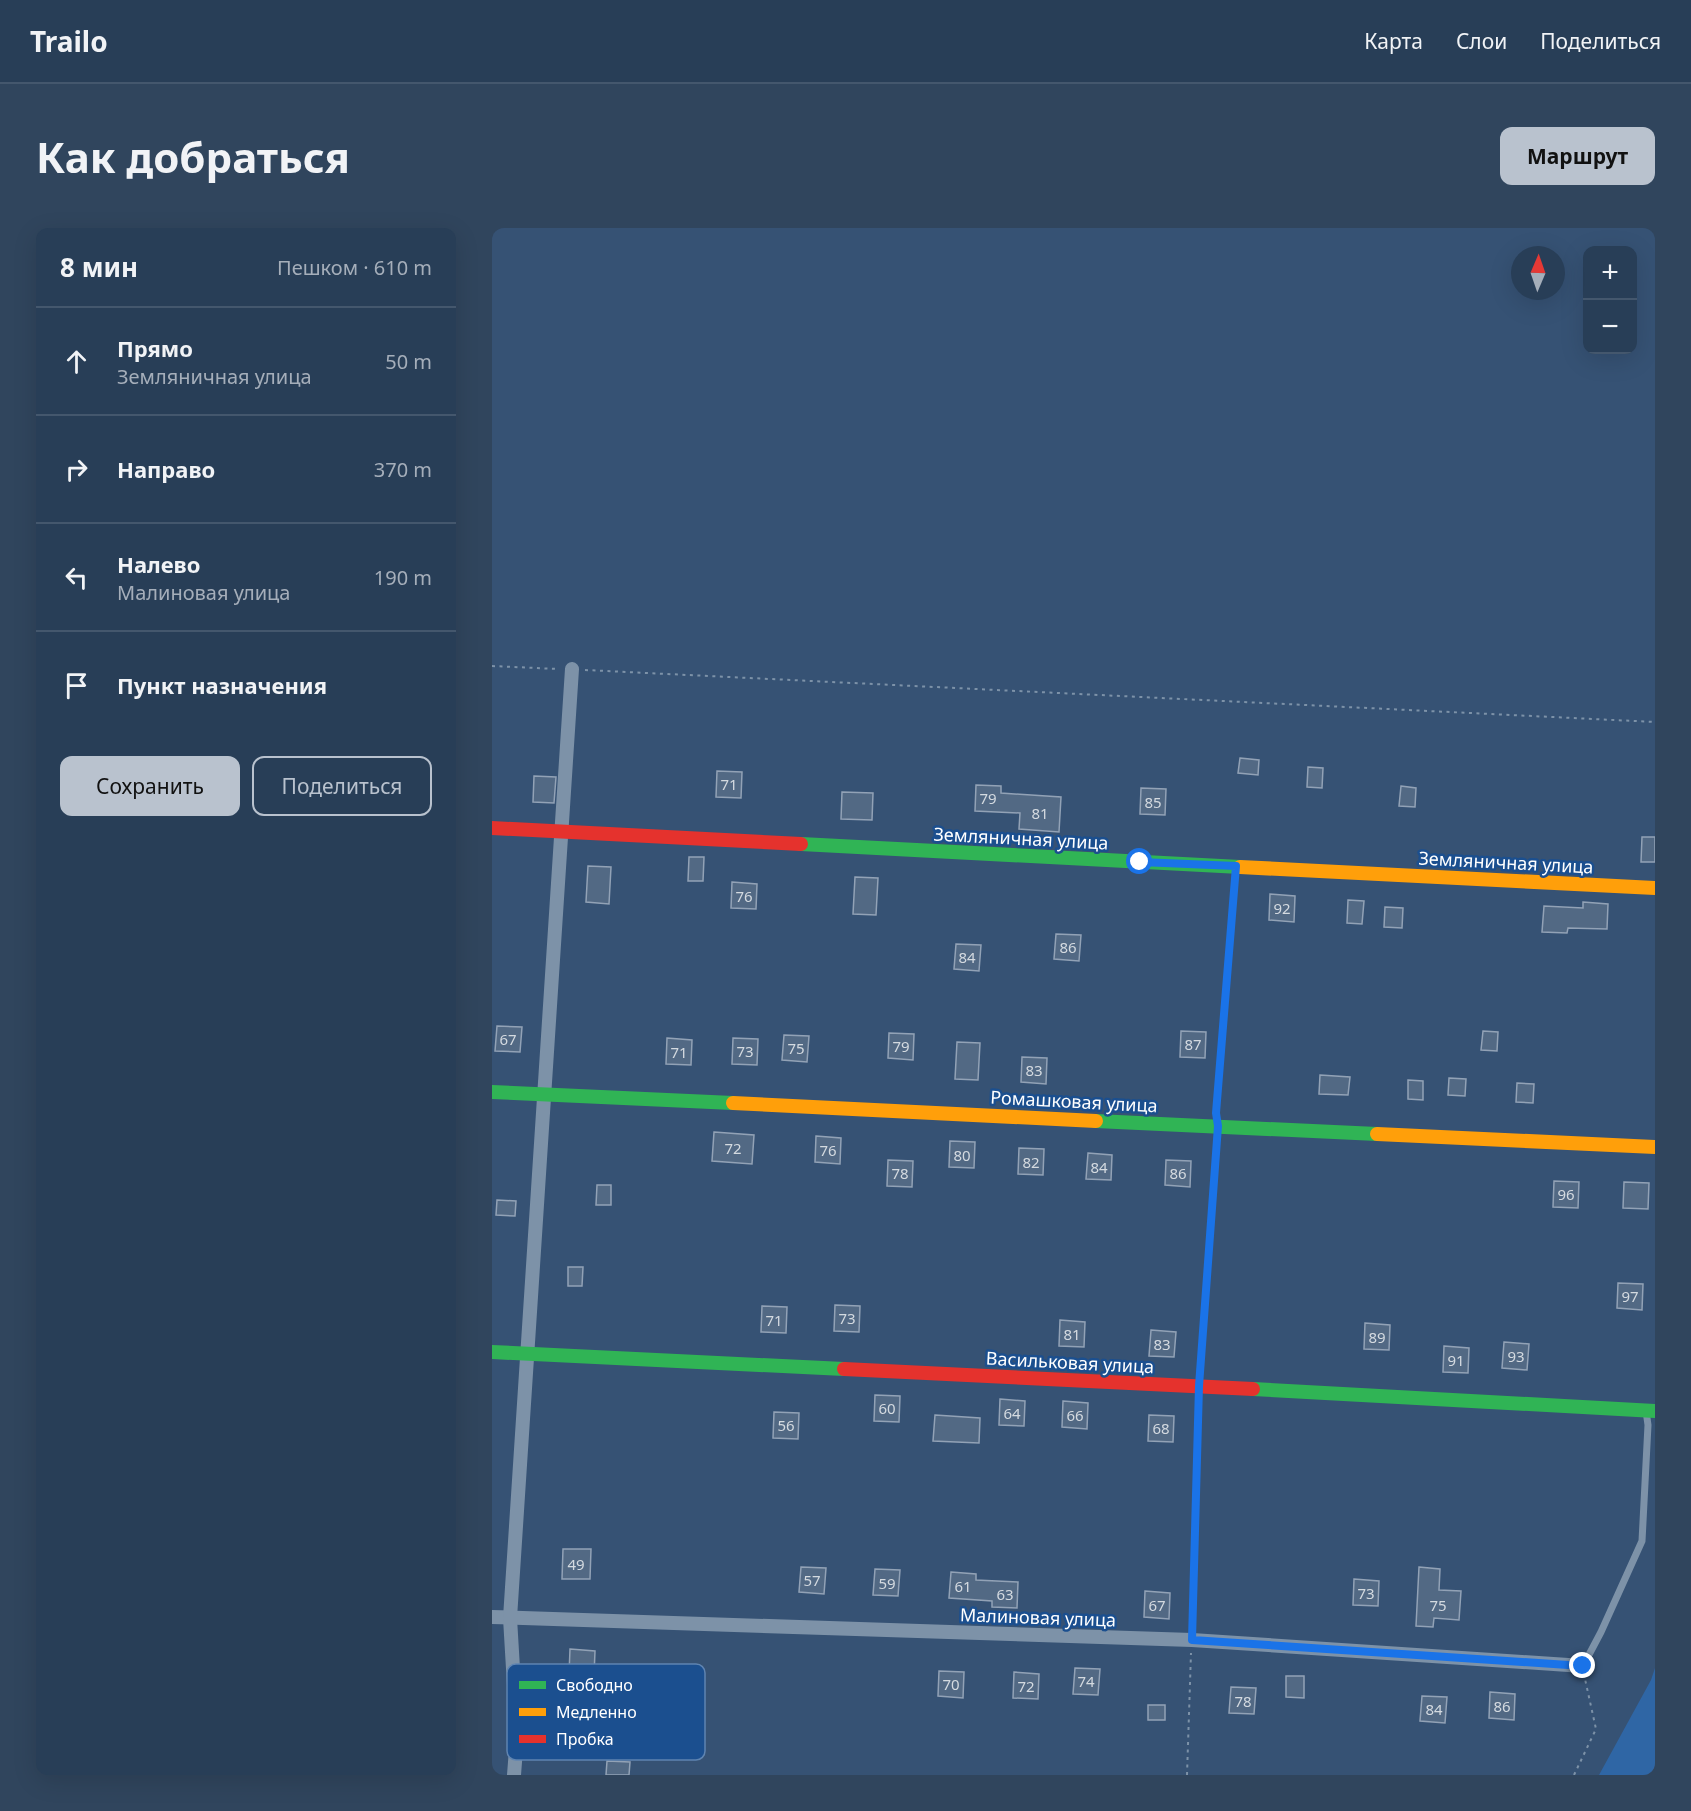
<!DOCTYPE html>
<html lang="ru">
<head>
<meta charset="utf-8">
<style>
  :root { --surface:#283e57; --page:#30455d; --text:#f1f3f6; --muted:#a5aeba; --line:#44576d; --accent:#b9c2ce }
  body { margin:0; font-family:"Noto Sans",sans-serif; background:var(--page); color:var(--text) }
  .controls { position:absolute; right:18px; top:18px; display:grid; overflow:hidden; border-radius:12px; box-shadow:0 6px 24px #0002 }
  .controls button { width:54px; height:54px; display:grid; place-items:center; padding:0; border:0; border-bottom:2px solid var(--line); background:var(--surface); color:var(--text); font:30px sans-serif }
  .compass { position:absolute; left:1019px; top:18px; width:54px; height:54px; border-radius:50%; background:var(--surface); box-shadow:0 6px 24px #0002; rotate:2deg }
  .stop { position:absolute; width:18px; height:18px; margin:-14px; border:4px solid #1a73e8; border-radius:50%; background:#fff }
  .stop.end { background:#1a73e8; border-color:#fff; box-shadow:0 2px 6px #0008 }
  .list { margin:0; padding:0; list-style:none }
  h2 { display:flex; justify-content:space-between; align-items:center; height:78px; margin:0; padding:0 24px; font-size:26px }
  h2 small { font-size:20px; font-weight:400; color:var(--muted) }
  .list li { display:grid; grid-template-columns:39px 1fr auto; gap:18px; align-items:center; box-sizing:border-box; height:108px; padding:0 24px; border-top:2px solid var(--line) }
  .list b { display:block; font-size:22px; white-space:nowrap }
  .list p { margin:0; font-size:20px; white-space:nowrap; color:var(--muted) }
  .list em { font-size:20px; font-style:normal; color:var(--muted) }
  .actions { display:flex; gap:12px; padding:18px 24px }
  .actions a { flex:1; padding:14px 0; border:2px solid var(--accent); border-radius:12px; text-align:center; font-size:21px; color:var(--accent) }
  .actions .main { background:var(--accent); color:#111 }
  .icon { flex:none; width:33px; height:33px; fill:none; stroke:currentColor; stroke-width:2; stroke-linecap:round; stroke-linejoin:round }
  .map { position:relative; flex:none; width:1163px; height:1547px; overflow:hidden; border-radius:12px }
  header { display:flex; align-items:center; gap:36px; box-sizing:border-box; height:84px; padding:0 30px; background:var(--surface); border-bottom:2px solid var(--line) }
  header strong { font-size:28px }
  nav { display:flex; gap:33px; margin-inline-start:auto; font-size:21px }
  .intro { display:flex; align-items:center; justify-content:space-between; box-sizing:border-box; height:144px; padding:0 36px }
  h1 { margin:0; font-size:42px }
  .button { padding:15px 27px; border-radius:12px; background:var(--accent); color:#111; font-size:21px; font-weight:700 }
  main { display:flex; gap:36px; padding:0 36px }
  aside { flex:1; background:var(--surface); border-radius:12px; box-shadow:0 6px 24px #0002 }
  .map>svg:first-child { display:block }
  .green { fill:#2f66a5 }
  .building { fill:#526984; stroke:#92a2b6; stroke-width:1.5 }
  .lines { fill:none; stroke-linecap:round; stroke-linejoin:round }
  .path { stroke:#7d92a8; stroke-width:2; stroke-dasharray:3 4.5; stroke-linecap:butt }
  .lane { stroke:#7d92a8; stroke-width:7 }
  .street { stroke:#7d92a8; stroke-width:14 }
  .fast { stroke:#30b455; stroke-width:14 }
  .slow { stroke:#ff9f0a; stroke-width:14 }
  .jam { stroke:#e5322d; stroke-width:14 }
  .route { stroke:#1a73e8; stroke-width:8 }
  .labels { text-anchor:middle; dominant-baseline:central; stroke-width:5; stroke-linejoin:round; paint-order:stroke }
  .number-label { font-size:15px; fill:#d4dae0 }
  .street-label { font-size:18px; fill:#fff; stroke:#1b4f8f }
  .key { fill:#1b4f8f; stroke:#5f84b1; stroke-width:1.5 }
  .key-label { font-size:16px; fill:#fff }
</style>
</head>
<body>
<header>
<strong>Trailo</strong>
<nav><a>Карта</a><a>Слои</a><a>Поделиться</a></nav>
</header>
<div class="intro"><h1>Как добраться</h1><a class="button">Маршрут</a></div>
<main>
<aside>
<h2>8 мин<small>Пешком · 610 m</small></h2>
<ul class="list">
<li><svg class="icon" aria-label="ahead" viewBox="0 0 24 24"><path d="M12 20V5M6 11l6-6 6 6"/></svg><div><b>Прямо</b><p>Земляничная улица</p></div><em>50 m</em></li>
<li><svg class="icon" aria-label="right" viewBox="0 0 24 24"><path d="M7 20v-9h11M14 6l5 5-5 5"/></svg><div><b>Направо</b></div><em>370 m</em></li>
<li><svg class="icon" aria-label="left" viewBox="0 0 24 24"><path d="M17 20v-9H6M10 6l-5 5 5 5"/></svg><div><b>Налево</b><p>Малиновая улица</p></div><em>190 m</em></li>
<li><svg class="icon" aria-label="arrive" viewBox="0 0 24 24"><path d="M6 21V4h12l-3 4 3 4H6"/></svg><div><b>Пункт назначения</b></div></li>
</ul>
<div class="actions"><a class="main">Сохранить</a><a>Поделиться</a></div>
</aside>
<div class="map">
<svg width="1163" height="1547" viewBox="0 0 1163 1547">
  <rect width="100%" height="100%" fill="#365274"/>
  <!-- green -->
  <polygon class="green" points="1163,1440 1163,1547 1107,1547 1159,1452"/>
  <!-- building -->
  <g class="building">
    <polygon points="748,530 767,532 766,547 746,545"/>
    <polygon points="816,539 831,540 830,560 815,559"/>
    <polygon points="225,543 250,544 249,570 224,569"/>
    <polygon points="42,548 64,549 62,575 41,574"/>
    <polygon points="484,557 509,558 509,565 569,569 567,604 527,601 528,585 483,583"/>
    <polygon points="909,558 924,560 923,579 907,578"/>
    <polygon points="649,560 674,561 673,587 648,586"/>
    <polygon points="350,564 381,565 380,592 349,591"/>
    <polygon points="1150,609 1163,609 1163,634 1149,634"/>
    <polygon points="197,629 212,629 211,653 196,653"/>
    <polygon points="96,638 119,639 117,676 94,674"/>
    <polygon points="363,649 386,650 384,687 361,686"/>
    <polygon points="240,654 265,656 264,681 239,680"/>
    <polygon points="778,666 803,668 802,694 777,692"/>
    <polygon points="856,672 872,673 870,696 855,695"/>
    <polygon points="1091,674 1116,676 1115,701 1076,700 1075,705 1050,704 1052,678 1091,680"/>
    <polygon points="893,679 911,680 910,700 892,699"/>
    <polygon points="564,706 589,707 587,733 562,731"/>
    <polygon points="464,716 489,717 487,743 462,741"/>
    <polygon points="5,798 30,799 28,824 3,823"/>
    <polygon points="689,803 714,804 713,830 688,829"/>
    <polygon points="991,803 1006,804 1005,823 989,822"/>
    <polygon points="397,805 422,806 421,832 396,830"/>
    <polygon points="292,807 317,808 315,834 290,832"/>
    <polygon points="175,810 200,812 199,837 174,836"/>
    <polygon points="241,810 266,811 265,837 240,836"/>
    <polygon points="465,814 488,815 486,852 463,851"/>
    <polygon points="530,829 555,830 554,856 529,854"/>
    <polygon points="828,847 858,849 856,867 827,866"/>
    <polygon points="957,850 974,851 973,868 956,867"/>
    <polygon points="916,852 931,853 931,872 916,871"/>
    <polygon points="1025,855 1042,856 1041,875 1024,874"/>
    <polygon points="222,904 262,907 260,936 220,933"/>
    <polygon points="324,908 349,910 348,936 323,934"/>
    <polygon points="458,913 483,914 482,940 457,939"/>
    <polygon points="527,920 552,921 551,947 526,946"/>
    <polygon points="596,925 620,927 619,952 594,951"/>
    <polygon points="396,932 421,933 420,959 395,958"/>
    <polygon points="674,932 699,933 698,959 673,957"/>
    <polygon points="1062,953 1087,954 1086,980 1061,979"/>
    <polygon points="1132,954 1157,955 1156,981 1131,980"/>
    <polygon points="105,957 119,957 119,977 104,977"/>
    <polygon points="5,972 24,973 23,988 4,987"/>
    <polygon points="76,1039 91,1039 90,1058 76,1058"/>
    <polygon points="1126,1055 1151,1056 1150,1082 1125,1080"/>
    <polygon points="343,1077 368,1078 367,1104 342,1103"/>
    <polygon points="270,1078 295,1079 294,1105 269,1104"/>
    <polygon points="568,1092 593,1094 592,1119 567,1118"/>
    <polygon points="873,1095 898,1097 897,1122 872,1121"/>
    <polygon points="659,1102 684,1104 682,1129 657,1128"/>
    <polygon points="1012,1114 1037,1116 1035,1142 1010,1140"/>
    <polygon points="952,1118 977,1120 976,1145 951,1144"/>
    <polygon points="383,1167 408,1168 407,1194 382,1193"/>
    <polygon points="508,1171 533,1173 532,1198 507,1197"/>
    <polygon points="571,1173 596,1175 595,1201 570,1199"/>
    <polygon points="282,1184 307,1185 306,1211 281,1210"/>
    <polygon points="443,1187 488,1190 487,1215 441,1213"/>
    <polygon points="657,1187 682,1188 681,1214 656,1213"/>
    <polygon points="71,1321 99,1321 98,1351 70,1351"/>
    <polygon points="309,1339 334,1340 332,1366 307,1364"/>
    <polygon points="927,1339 948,1341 947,1362 969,1363 967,1392 942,1390 941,1399 924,1398"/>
    <polygon points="383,1341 408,1342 406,1368 381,1367"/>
    <polygon points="459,1344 484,1346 484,1352 526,1354 525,1380 500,1379 500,1373 457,1370"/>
    <polygon points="862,1351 887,1353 886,1378 861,1377"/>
    <polygon points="653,1363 678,1365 677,1391 652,1389"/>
    <polygon points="78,1421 103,1423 102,1448 77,1447"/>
    <polygon points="583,1440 608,1441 606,1467 581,1466"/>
    <polygon points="447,1443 472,1444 471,1470 446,1468"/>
    <polygon points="522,1444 547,1446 546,1471 521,1470"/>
    <polygon points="794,1448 812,1448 812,1470 794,1469"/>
    <polygon points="739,1459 764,1460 762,1486 737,1485"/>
    <polygon points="998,1464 1023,1466 1022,1492 997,1490"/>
    <polygon points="930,1468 955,1469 953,1495 928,1493"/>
    <rect x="656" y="1477" width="17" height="15"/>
    <polygon points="115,1533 138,1534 137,1547 114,1547"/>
  </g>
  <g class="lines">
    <!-- path -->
    <g class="path">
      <polyline points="0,438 66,441"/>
      <polyline points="93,442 1163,494"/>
      <polyline points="724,884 742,653"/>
      <polyline points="709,1141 725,913"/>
      <polyline points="700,1399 707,1174"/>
      <polyline points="695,1547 699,1425"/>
      <polyline points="1082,1547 1104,1501 1093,1451"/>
    </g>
    <!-- lane -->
    <polyline class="lane" points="1091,1438 1109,1404 1150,1313 1156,1197 1154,1183"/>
    <!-- street -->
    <g class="street">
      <polyline points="0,1389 700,1412 1091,1438"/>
      <polyline points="22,1547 25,1508 18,1390 80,441"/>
    </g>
    <!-- fast -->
    <g class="fast">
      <polyline points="309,616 748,639"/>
      <polyline points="0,864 241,875"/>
      <polyline points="604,893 885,906"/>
      <polyline points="0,1124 352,1141"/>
      <polyline points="761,1161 1163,1183"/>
    </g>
    <!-- slow -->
    <g class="slow">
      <polyline points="748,639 1163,660"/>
      <polyline points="241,875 604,893"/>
      <polyline points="885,906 1163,919"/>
    </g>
    <!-- jam -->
    <g class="jam">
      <polyline points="0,600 309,616"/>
      <polyline points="352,1141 761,1161"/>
    </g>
  </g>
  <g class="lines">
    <!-- route -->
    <polyline class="route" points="648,634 744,638 724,885 726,898 707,1158 700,1412 1091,1438"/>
  </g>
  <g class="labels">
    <!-- number labels -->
    <g class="number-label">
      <text x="237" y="556">71</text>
      <text x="496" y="570">79</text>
      <text x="661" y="574">85</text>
      <text x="548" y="585">81</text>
      <text x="252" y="668">76</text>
      <text x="790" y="680">92</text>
      <text x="576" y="719">86</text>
      <text x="475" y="729">84</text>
      <text x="16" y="811">67</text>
      <text x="701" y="816">87</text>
      <text x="409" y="818">79</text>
      <text x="304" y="820">75</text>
      <text x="253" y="823">73</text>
      <text x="187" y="824">71</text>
      <text x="542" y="842">83</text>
      <text x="241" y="920">72</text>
      <text x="336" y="922">76</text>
      <text x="470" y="927">80</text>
      <text x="539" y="934">82</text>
      <text x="607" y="939">84</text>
      <text x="408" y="945">78</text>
      <text x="686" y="945">86</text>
      <text x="1074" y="966">96</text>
      <text x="1138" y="1068">97</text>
      <text x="355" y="1090">73</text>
      <text x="282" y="1092">71</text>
      <text x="580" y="1106">81</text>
      <text x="885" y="1109">89</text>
      <text x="670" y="1116">83</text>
      <text x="1024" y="1128">93</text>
      <text x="964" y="1132">91</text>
      <text x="395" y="1180">60</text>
      <text x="520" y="1185">64</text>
      <text x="583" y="1187">66</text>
      <text x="294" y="1197">56</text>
      <text x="669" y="1200">68</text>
      <text x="84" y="1336">49</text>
      <text x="320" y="1352">57</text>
      <text x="395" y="1355">59</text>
      <text x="471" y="1358">61</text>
      <text x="874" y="1365">73</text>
      <text x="513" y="1366">63</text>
      <text x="665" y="1377">67</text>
      <text x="946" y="1377">75</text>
      <text x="594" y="1453">74</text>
      <text x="459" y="1456">70</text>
      <text x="534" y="1458">72</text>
      <text x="751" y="1473">78</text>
      <text x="1010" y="1478">86</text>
      <text x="942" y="1481">84</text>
    </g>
    <!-- street labels -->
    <g class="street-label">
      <text transform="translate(529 610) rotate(3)">Земляничная улица</text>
      <text transform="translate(1014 634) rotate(3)">Земляничная улица</text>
      <text transform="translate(582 873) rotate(3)">Ромашковая улица</text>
      <text transform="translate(578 1134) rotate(3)">Васильковая улица</text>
      <text transform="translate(546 1389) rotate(2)">Малиновая улица</text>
    </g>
  </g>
  <!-- legend -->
  <rect x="15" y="1436" width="198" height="96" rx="9" class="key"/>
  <rect x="27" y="1453" width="27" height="8" fill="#30b455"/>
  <rect x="27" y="1480" width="27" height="8" fill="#ff9f0a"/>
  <rect x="27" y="1507" width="27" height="8" fill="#e5322d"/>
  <g class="key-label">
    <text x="64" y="1463">Свободно</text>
    <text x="64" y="1490">Медленно</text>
    <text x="64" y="1517">Пробка</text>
  </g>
</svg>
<div class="controls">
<button>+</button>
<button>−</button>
</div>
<svg class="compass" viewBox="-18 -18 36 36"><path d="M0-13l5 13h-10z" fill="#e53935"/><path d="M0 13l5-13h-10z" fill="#a5aeba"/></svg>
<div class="stop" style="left:648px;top:634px"></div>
<div class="stop end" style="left:1091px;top:1438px"></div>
</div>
</main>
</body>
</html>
